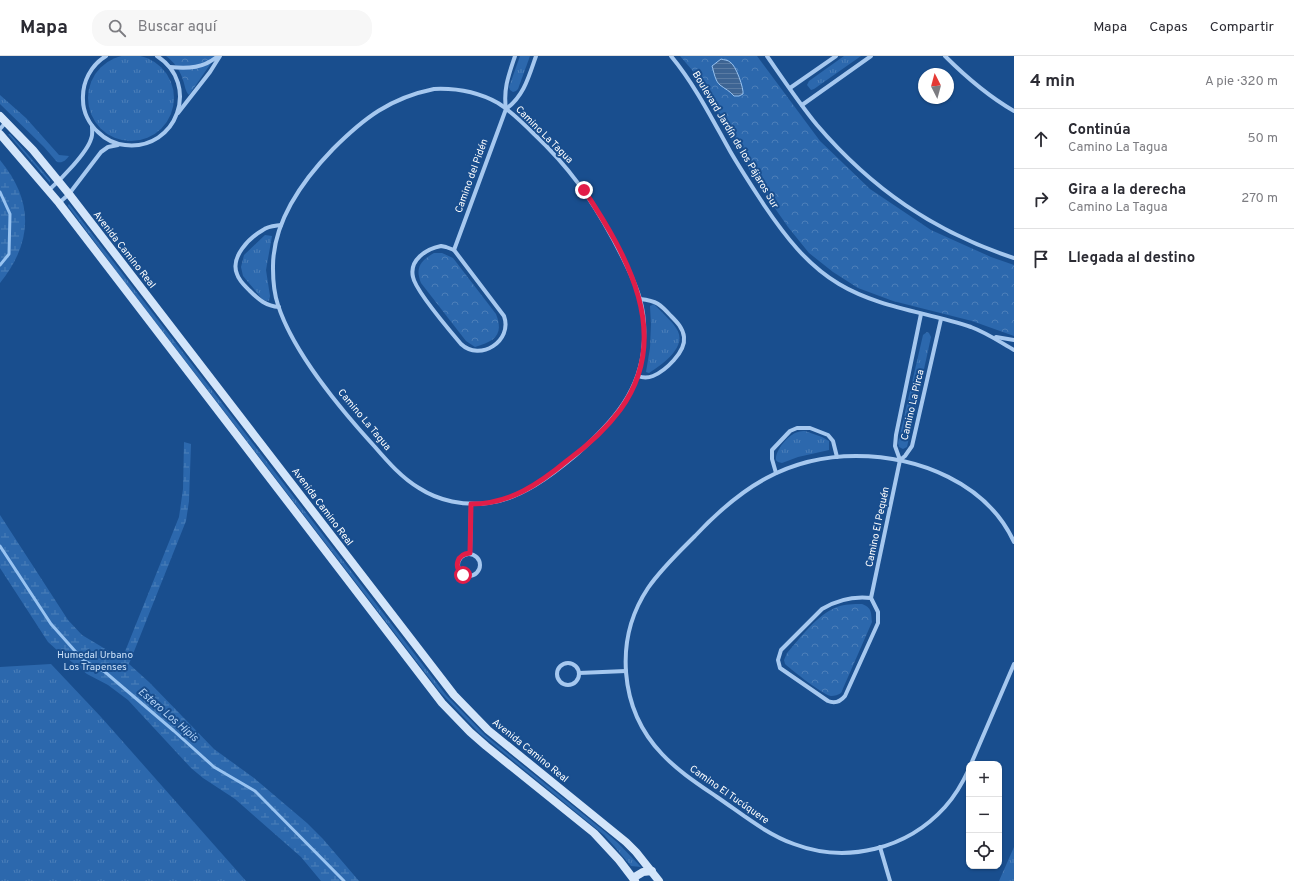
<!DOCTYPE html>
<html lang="es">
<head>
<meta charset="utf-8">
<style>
  :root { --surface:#fff; --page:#f7f7f7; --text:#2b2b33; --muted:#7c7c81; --line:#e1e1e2 }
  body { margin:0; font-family:Overpass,sans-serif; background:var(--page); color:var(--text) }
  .controls { position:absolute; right:12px; bottom:12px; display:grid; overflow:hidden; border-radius:8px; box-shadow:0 1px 3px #0004 }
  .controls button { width:36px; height:36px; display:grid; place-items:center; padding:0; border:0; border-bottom:1px solid var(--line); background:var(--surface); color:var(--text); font:20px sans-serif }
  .compass { position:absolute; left:918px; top:12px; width:36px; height:36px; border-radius:50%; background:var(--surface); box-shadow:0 1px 3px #0004; rotate:354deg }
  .stop { position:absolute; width:12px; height:12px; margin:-9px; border:3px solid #e11d48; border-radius:50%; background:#fff }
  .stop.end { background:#e11d48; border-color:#fff; box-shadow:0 1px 4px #0008 }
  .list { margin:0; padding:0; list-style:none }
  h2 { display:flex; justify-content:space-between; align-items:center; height:52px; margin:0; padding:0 16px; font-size:17px }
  h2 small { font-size:13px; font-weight:400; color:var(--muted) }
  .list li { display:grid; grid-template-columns:26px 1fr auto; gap:12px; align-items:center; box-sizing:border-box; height:60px; padding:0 16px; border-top:1px solid var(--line) }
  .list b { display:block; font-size:15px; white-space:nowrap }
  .list p { margin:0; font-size:13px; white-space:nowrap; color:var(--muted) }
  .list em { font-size:13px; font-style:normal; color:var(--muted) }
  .icon { flex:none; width:22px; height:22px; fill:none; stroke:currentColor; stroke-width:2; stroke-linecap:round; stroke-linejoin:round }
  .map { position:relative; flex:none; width:1014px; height:825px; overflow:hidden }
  header { display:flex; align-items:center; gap:24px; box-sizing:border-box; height:56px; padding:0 20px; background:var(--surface); border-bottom:1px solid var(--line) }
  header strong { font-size:19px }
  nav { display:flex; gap:22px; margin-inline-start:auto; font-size:14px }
  .search { width:280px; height:36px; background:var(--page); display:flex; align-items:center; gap:10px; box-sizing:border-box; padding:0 14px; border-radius:16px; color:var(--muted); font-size:15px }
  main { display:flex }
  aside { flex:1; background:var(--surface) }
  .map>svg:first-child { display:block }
  .grass { fill:url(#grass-tufts) }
  .forest { fill:url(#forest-crowns) }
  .wetland { fill:url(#wetland-marsh) }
  .water { fill:url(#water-rules); stroke:#98c3f1 }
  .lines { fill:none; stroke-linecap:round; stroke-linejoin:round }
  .stream { stroke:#98c3f1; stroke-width:3 }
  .street { stroke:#a6c8ef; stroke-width:4 }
  .secondary { stroke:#d3e5fa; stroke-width:8 }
  .route { stroke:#e11d48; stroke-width:5 }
  .labels { text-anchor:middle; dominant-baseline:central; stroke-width:4; stroke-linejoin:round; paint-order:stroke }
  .street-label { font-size:10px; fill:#fff; stroke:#194e8e }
  .park-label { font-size:10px; fill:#cce2fa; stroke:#194e8e }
  .water-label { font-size:11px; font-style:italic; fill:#b2d2f6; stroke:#194e8e }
</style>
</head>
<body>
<header>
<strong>Mapa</strong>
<div class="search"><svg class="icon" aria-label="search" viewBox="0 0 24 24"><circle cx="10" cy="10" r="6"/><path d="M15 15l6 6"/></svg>Buscar aquí</div>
<nav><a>Mapa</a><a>Capas</a><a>Compartir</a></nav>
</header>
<main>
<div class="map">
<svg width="1014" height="825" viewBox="0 0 1014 825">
  <defs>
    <pattern id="grass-tufts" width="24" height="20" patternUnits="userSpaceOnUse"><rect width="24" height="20" fill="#2c68ad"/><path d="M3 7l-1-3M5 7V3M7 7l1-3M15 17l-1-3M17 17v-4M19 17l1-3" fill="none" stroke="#4c7fb9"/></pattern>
    <pattern id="forest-crowns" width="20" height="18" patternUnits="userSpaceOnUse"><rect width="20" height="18" fill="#2c68ad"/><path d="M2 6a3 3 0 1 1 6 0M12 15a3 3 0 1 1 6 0" fill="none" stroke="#4c7fb9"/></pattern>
    <pattern id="wetland-marsh" width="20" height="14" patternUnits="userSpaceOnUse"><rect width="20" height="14" fill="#2c68ad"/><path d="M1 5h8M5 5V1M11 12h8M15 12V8" fill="none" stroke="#4c7fb9"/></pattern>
    <pattern id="water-rules" width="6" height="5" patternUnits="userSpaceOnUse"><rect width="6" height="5" fill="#3d6493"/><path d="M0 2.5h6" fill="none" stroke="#5a7ba3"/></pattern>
  </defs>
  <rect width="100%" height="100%" fill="#194e8e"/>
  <!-- grass -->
  <g class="grass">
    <circle cx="131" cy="42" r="43"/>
    <polygon points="520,0 530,0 518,33 516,35 513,36 510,34 509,31"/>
    <polygon points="844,0 861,0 814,33 811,34 807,29 809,25"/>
    <path d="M 0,39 L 26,62 L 59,99 L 69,100 C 65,105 63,107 57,106 L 44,91 L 0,48 Z"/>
    <polygon points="8,78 10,78 50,124 50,127"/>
    <polygon points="69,148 446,639 485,679 604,775 618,787 641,811 631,810 614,790 604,779 479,677 440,636 120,220 68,150 68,149"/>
    <polygon points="265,179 272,180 266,214 270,240 269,245 263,244 243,220 241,211 244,199"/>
    <path d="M 654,248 L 657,251 C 663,258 671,264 676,272 C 689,290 663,308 649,317 L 646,316 L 650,292 L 651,268 L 650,250 Z"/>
    <polygon points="927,276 929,277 931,281 907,391 903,393 899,391 898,387 923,279"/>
    <path d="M 805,375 L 822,381 L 829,385 L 829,394 L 798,401 L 782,407 L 778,406 L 776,404 C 775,394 789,378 798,376 C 800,375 803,375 805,375 Z"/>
    <polygon points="51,608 101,661 246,825 0,825 0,611"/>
    <polygon points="1014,791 1014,825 999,825"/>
  </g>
  <!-- forest -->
  <g class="forest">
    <path d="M 166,0 L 216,0 L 189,39 C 185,35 185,29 183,24 C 180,14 174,6 166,0 Z"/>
    <polygon points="680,0 757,0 820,85 870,133 931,174 991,201 1014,209 1014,280 972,265 893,245 858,232 833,216 809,197 788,171 765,138 737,94 714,51 692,14"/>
    <path d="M 434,197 L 442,197 L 453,202 L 496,258 C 504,279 495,285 475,291 L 466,285 L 421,227 C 415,212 420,205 434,197 Z"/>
    <path d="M 862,548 C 872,552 871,556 872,566 L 841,637 C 838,639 835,640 831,640 C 822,638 794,616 785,608 L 784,604 L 787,597 C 801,581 817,559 837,551 C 845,548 854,548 862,548 Z"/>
  </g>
  <!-- wetland -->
  <g class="wetland">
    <path d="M 0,104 C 34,145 33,186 0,227 Z"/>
    <polygon points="184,386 191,388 189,445 186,465 129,608 149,626 214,693 254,722 307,767 323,783 359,825 321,825 301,801 235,743 203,722 191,712 128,644 108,629 87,618 58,595 48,586 0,512 0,459 68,564 82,579 122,603 179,461 183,433"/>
  </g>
  <!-- water -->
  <path class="water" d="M 721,3 C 724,4 728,4 730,6 C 736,9 744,33 743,38 L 739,40 L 734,40 C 730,35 725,33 720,29 C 715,25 714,16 712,10 Z"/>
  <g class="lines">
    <!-- stream -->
    <g class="stream">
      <polyline points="0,136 10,158 9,198 0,209"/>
      <polyline points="0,490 51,568 83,604 105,616 174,675 214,711 255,735 344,825"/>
    </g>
    <!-- street -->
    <g class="street">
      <path d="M 106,0 C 91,9 82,26 83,44 C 83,56 89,68 98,76 C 105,83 115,88 125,89 C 177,95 201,28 157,0"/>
      <path d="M 671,0 C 695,29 712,63 730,95 C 741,114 753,132 764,149 C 785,180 807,209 839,228 C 879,252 927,256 971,271 C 987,277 1000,286 1014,294"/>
      <path d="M 767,0 C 783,23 799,47 817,69 C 871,132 934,176 1014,202"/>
      <path d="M 945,0 C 966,21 988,40 1014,55"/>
      <path d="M 170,11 C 188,13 204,12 218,0"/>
      <polyline points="790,32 836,0"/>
      <path d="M 434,33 C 456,32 478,36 498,47 C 511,55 523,67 534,78 C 569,111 590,141 613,183 C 623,202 634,222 640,243 C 645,260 645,279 643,296 C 637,341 608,370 576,399 C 551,420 521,443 488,447 C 464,450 439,445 419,432 C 402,422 388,406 375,391 C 342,355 293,296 278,249 C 274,237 273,225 273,213 C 272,167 302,125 333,93 C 364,62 390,42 434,33 Z"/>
      <polyline points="802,49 871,0"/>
      <path d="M 506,53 C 524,40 529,20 536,0"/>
      <polyline points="178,57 210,16 220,0"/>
      <polyline points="0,73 6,66"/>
      <path d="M 49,134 C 60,124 87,97 91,83 C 93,79 92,75 92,70"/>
      <polyline points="59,147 69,138 101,96 108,91 118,89"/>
      <path d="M 441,190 L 446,191 L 454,194 L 504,260 C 513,285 480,306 461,288 C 450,275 415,234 413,221 C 409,204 426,193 441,190 Z"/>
      <path d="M 454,194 L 506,53 C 503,33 509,18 515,0"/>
      <path d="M 279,251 C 266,250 259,244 250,235 C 245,230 239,225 237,218 C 230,201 249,182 263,174 C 268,170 275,170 281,169"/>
      <polyline points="996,281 1014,284"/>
      <path d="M 638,320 C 643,322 648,322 653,320 C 665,315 686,296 684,281 C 683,272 677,266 671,260 C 660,248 657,245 640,243"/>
      <polyline points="900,404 895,390 896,379 921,258"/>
      <polyline points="900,404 905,400 912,390 941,263"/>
      <polyline points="776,417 772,403 772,394 790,375 797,372 810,372 828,379 833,385 837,401"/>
      <polyline points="470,497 471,448"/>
      <circle cx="469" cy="509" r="11"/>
      <path d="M 871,542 C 853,540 837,544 822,553 L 781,594 L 778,604 L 780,612 L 828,645 C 835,648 840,646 845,640 L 878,567 L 878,556 L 871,542 L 900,404"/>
      <circle cx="568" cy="618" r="11"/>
      <polyline points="579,617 626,615"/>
      <polyline points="971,708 1014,608"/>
      <path d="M 969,713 C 963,726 955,740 945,751 C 907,793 847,808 794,788 C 766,778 742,758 717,741 C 698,728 678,715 662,698 C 619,653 614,583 648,532 C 661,513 679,496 695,480 C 740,432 787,400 856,400 C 918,400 987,427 1014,486"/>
      <polyline points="880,791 890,825"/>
    </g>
    <!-- secondary -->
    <g class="secondary">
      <polyline points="0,60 33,94 69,138 454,639 488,674 626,786 636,796 659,825"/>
      <polyline points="0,78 59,147 442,647 470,676 486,690 594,777 619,804 635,825"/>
      <polyline points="633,822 643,816 652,815"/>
    </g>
  </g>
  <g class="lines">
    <!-- route -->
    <path class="route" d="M 463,519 C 453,511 457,498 470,497 L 471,448 C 510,448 539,428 568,404 C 587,390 606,373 620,354 C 674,280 627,199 584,134"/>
  </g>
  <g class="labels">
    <!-- street labels -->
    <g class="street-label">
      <text transform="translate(544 79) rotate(45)">Camino La Tagua</text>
      <text transform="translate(735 84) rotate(59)">Boulevard Jardín de los Pájaros Sur</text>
      <text transform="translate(472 120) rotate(-70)">Camino del Pidén</text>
      <text transform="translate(124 194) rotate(52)">Avenida Camino Real</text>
      <text transform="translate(913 349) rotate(-77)">Camino La Pirca</text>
      <text transform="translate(364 364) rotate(50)">Camino La Tagua</text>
      <text transform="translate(322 451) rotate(53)">Avenida Camino Real</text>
      <text transform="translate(878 471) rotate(-78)">Camino El Pequén</text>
      <text transform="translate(530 695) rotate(39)">Avenida Camino Real</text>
      <text transform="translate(729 739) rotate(35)">Camino El Tucúquere</text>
    </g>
    <!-- park labels -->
    <g class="park-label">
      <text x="95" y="599">Humedal Urbano<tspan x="95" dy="12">Los Trapenses</tspan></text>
    </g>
    <!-- water labels -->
    <g class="water-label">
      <text transform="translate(168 659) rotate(41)">Estero Los Hipis</text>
    </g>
  </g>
</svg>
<div class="controls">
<button>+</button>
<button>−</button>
<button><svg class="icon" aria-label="locate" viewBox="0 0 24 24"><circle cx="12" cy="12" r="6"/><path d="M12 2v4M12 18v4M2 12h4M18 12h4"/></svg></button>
</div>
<svg class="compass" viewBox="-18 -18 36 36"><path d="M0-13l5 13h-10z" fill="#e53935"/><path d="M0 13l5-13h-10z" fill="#7c7c81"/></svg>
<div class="stop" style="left:463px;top:519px"></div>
<div class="stop end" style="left:584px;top:134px"></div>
</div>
<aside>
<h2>4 min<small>A pie · 320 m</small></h2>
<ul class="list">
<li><svg class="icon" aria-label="ahead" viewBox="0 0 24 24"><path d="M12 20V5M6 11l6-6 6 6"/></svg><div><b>Continúa</b><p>Camino La Tagua</p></div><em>50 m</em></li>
<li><svg class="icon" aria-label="right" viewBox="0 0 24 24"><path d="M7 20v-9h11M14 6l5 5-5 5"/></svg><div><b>Gira a la derecha</b><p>Camino La Tagua</p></div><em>270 m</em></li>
<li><svg class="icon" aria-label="arrive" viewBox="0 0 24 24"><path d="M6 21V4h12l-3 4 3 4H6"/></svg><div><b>Llegada al destino</b></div></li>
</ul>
</aside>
</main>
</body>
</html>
